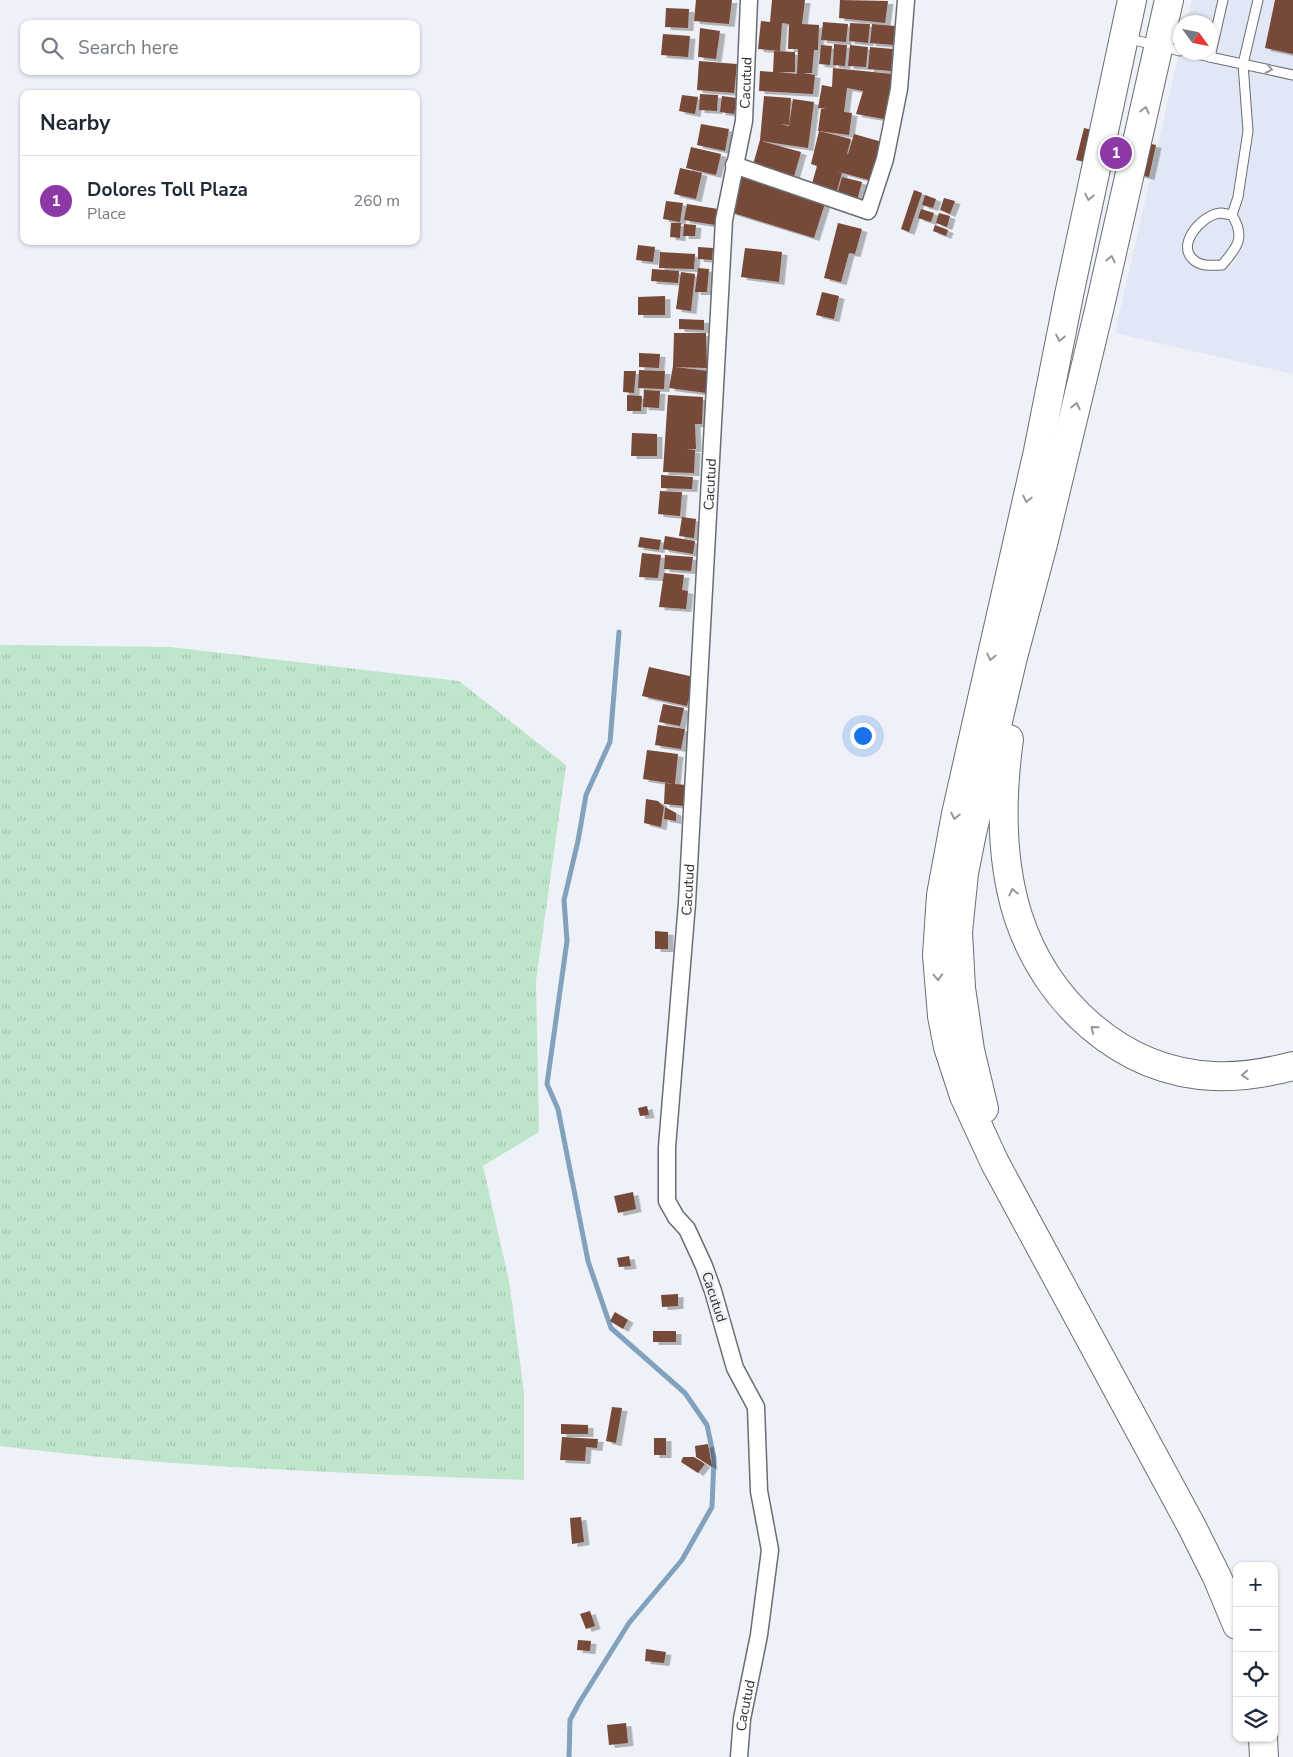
<!DOCTYPE html>
<html lang="en">
<head>
<meta charset="utf-8">
<style>
  :root { --surface:#fff; --page:#f2f2f3; --text:#1f2937; --muted:#747a83; --line:#e0e1e3; --accent:#8c38a7 }
  body { margin:0; font-family:"Nunito Sans",sans-serif; background:var(--page); color:var(--text) }
  .controls { position:absolute; right:15px; bottom:15px; display:grid; overflow:hidden; border-radius:10px; box-shadow:0 1px 4px #0004 }
  .controls button { width:45px; height:45px; display:grid; place-items:center; padding:0; border:0; border-bottom:1px solid var(--line); background:var(--surface); color:var(--text); font:25px sans-serif }
  .compass { position:absolute; left:1173px; top:15px; width:45px; height:45px; border-radius:50%; background:var(--surface); box-shadow:0 1px 4px #0004; rotate:123deg }
  .you { position:absolute; left:862px; top:735px; width:18px; height:18px; margin:-12px; border:4px solid #fff; border-radius:50%; background:#1a73e8; box-shadow:0 0 0 8px #1a73e833 }
  .badge { display:grid; place-items:center; width:32px; height:32px; border-radius:50%; background:var(--accent); color:#fff; font-size:16px; font-weight:700 }
  .pin { position:absolute; translate:-50% -50%; border:2px solid #fff; box-shadow:0 1px 5px #0006 }
  .list { margin:0; padding:0; list-style:none }
  h2 { display:flex; justify-content:space-between; align-items:center; height:65px; margin:0; padding:0 20px; font-size:21px }
  h2 small { font-size:16px; font-weight:400; color:var(--muted) }
  .list li { display:grid; grid-template-columns:32px 1fr auto; gap:15px; align-items:center; box-sizing:border-box; height:90px; padding:0 20px; border-top:1px solid var(--line) }
  .list b { display:block; font-size:19px; white-space:nowrap }
  .list p { margin:0; font-size:16px; white-space:nowrap; color:var(--muted) }
  .list em { font-size:16px; font-style:normal; color:var(--muted) }
  .icon { flex:none; width:28px; height:28px; fill:none; stroke:currentColor; stroke-width:2; stroke-linecap:round; stroke-linejoin:round }
  .map { position:relative; flex:none; width:1293px; height:1757px; overflow:hidden }
  .search { position:absolute; background:var(--surface); box-shadow:0 1px 4px #0004; left:20px; top:20px; width:400px; height:55px; display:flex; align-items:center; gap:12px; box-sizing:border-box; padding:0 18px; border-radius:10px; color:var(--muted); font-size:19px }
  .panel { position:absolute; background:var(--surface); box-shadow:0 1px 4px #0004; left:20px; top:90px; width:400px; height:155px; border-radius:10px }
  .map>svg:first-child { display:block }
  .built { fill:#e1e7f4 }
  .grass { fill:url(#grass-tufts) }
  .lines { fill:none; stroke-linecap:round; stroke-linejoin:round }
  .stream { stroke:#82a1bc; stroke-width:5 }
  .building { fill:#774837; filter:url(#shadow) }
  .service-casing { stroke:#6a6d72; stroke-width:11 }
  .minor-casing { stroke:#6a6d72; stroke-width:19 }
  .motorway-casing { stroke:#6a6d72; stroke-width:30 }
  .service { stroke:#fff; stroke-width:9 }
  .minor { stroke:#fff; stroke-width:16 }
  .motorway { stroke:#fff; stroke-width:28 }
  .oneway { stroke:#969898 }
  .labels { text-anchor:middle; dominant-baseline:central; stroke-width:5; stroke-linejoin:round; paint-order:stroke }
  .street-label { font-size:14px; fill:#2e3032; stroke:#eef1f7 }
</style>
</head>
<body>
<div class="map">
<svg width="1293" height="1757" viewBox="0 0 1293 1757">
  <defs>
    <pattern id="grass-tufts" width="24" height="20" patternUnits="userSpaceOnUse" patternTransform="scale(1.25)"><rect width="24" height="20" fill="#bfe6cb"/><path d="M3 7l-1-3M5 7V3M7 7l1-3M15 17l-1-3M17 17v-4M19 17l1-3" fill="none" stroke="#a4c6af"/></pattern>
    <filter id="shadow"><feDropShadow dx="5.5" dy="3" stdDeviation="0" flood-color="#0004"/></filter>
  </defs>
  <rect width="100%" height="100%" fill="#eef1f7"/>
  <!-- built -->
  <polygon class="built" points="1192,0 1293,0 1293,374 1115,333 1180,48 1180,52 1210,52 1210,22 1186,22"/>
  <!-- grass -->
  <path class="grass" d="M 0,645 L 170,647 L 459,681 L 566,765 L 536,981 L 539,1132 L 483,1166 L 509,1281 L 524,1392 L 524,1480 C 349,1473 174,1468 0,1446 Z"/>
  <g class="lines">
    <!-- stream -->
    <polyline class="stream" points="569,1757 570,1720 579,1703 629,1623 682,1560 712,1507 714,1458 707,1425 685,1393 611,1328 588,1261 558,1109 547,1084 567,941 564,900 578,841 586,795 610,742 619,632"/>
  </g>
  <!-- building -->
  <g class="building">
    <polygon points="696,0 732,0 729,24 694,21"/>
    <polygon points="772,0 805,0 802,24 819,25 818,50 814,50 812,73 803,73 815,75 813,94 759,91 760,71 773,72 774,51 795,52 795,72 778,72 797,74 798,49 788,49 789,24 782,23 780,51 758,49 761,21 770,22"/>
    <polygon points="840,0 888,1 885,23 839,18"/>
    <polygon points="1275,0 1293,0 1293,54 1265,48"/>
    <polygon points="666,8 689,9 688,28 665,27"/>
    <polygon points="823,22 848,24 846,42 821,40"/>
    <polygon points="850,23 870,24 868,43 849,41"/>
    <polygon points="872,24 895,26 893,45 870,43"/>
    <polygon points="700,28 720,31 716,59 698,57"/>
    <polygon points="663,34 690,36 688,57 661,55"/>
    <polygon points="834,44 847,45 845,66 833,65"/>
    <polygon points="821,45 832,46 830,65 819,64"/>
    <polygon points="850,45 868,47 866,67 848,66"/>
    <polygon points="870,47 893,49 891,71 868,69"/>
    <polygon points="699,61 737,64 734,93 697,90"/>
    <polygon points="833,68 893,74 889,120 856,114 863,91 847,88 844,112 852,113 849,135 818,131 821,109 827,109 818,108 822,85 832,87"/>
    <polygon points="700,94 718,95 717,111 699,110"/>
    <polygon points="682,95 698,97 695,114 679,111"/>
    <polygon points="722,96 737,98 734,114 720,112"/>
    <polygon points="764,96 791,98 789,125 780,124 789,126 793,99 814,102 808,148 761,141 801,152 793,180 752,168 760,140"/>
    <polygon points="701,124 729,129 725,151 697,145"/>
    <polygon points="1084,128 1156,145 1149,177 1076,160"/>
    <polygon points="819,131 851,139 847,154 848,154 854,134 882,142 872,181 832,170 842,173 836,194 811,187 817,166 811,164"/>
    <polygon points="691,147 721,154 716,175 686,168"/>
    <polygon points="680,168 702,173 696,199 674,194"/>
    <polygon points="742,174 826,200 814,238 730,212"/>
    <polygon points="842,177 862,182 856,204 836,198"/>
    <polygon points="914,190 922,193 909,232 901,229"/>
    <polygon points="925,195 936,199 933,208 922,205"/>
    <polygon points="944,198 955,201 950,214 940,210"/>
    <polygon points="666,201 683,203 680,222 663,219"/>
    <polygon points="687,204 718,209 715,225 684,220"/>
    <polygon points="921,209 934,213 931,222 918,218"/>
    <polygon points="939,213 950,216 947,227 936,223"/>
    <polygon points="671,223 681,223 680,238 670,237"/>
    <polygon points="838,223 862,229 855,254 849,253 841,282 824,278"/>
    <polygon points="684,224 696,225 695,236 683,236"/>
    <polygon points="935,225 948,230 946,236 933,231"/>
    <polygon points="638,245 655,247 653,262 636,260"/>
    <polygon points="698,247 713,248 712,260 698,259"/>
    <polygon points="745,248 782,252 779,282 741,277"/>
    <polygon points="660,252 695,254 694,269 659,268"/>
    <polygon points="698,268 709,269 707,292 695,292"/>
    <polygon points="652,269 679,271 678,283 651,281"/>
    <polygon points="681,272 695,274 691,311 676,309"/>
    <polygon points="822,292 839,296 834,319 816,315"/>
    <polygon points="665,296 665,315 638,315 638,297"/>
    <polygon points="679,319 704,320 704,330 679,329"/>
    <polygon points="674,333 706,333 707,368 675,367 708,371 706,393 669,388 673,366"/>
    <polygon points="639,353 660,354 659,368 639,367"/>
    <polygon points="639,370 665,371 664,389 638,388"/>
    <polygon points="624,371 636,371 634,393 623,392"/>
    <polygon points="644,390 660,391 659,408 643,407"/>
    <polygon points="627,395 642,396 641,411 627,411"/>
    <polygon points="668,395 703,397 702,424 695,424 696,449 686,449 695,450 694,473 663,472"/>
    <polygon points="632,433 657,434 657,456 631,456"/>
    <polygon points="661,475 693,477 692,489 661,488"/>
    <polygon points="660,491 682,492 680,516 658,514"/>
    <polygon points="682,517 696,519 694,538 679,536"/>
    <polygon points="665,536 695,541 693,554 663,549"/>
    <polygon points="640,537 661,540 659,550 638,547"/>
    <polygon points="642,553 661,555 658,578 639,577"/>
    <polygon points="665,555 693,557 691,571 664,569"/>
    <polygon points="664,573 684,575 682,590 688,591 686,609 659,607"/>
    <polygon points="649,667 694,677 687,706 642,696"/>
    <polygon points="663,704 684,708 680,726 659,722"/>
    <polygon points="658,725 685,729 681,749 655,745"/>
    <polygon points="647,750 678,754 675,784 686,785 684,806 664,804 665,783 675,784 643,779"/>
    <polygon points="646,799 658,801 664,807 661,827 644,823"/>
    <polygon points="665,807 676,813 676,821 664,819"/>
    <polygon points="655,931 668,932 668,949 655,949"/>
    <polygon points="647,1106 649,1115 640,1116 638,1108"/>
    <polygon points="633,1192 636,1209 618,1213 614,1196"/>
    <polygon points="629,1256 631,1266 619,1267 617,1258"/>
    <polygon points="678,1294 678,1306 662,1307 661,1295"/>
    <polygon points="615,1312 628,1320 623,1329 610,1321"/>
    <rect x="653" y="1331" width="23" height="11"/>
    <polygon points="612,1407 622,1408 616,1443 606,1441"/>
    <polygon points="561,1424 588,1425 588,1434 561,1434"/>
    <polygon points="562,1437 598,1439 597,1448 586,1447 585,1461 560,1460"/>
    <rect x="654" y="1438" width="12" height="17"/>
    <polygon points="708,1444 712,1467 696,1457 695,1446"/>
    <polygon points="683,1457 694,1457 705,1464 698,1473 681,1462"/>
    <polygon points="581,1517 584,1542 572,1544 570,1518"/>
    <polygon points="590,1611 595,1626 586,1629 580,1614"/>
    <polygon points="578,1640 591,1641 590,1651 577,1650"/>
    <polygon points="646,1649 666,1652 664,1663 645,1661"/>
    <polygon points="626,1723 628,1743 609,1745 607,1725"/>
  </g>
  <g class="lines">
    <defs>
      <g id="service">
        <polyline points="1223,0 1210,57 1293,75"/>
        <polyline points="1126,38 1180,51"/>
        <polyline points="1189,52 1210,57"/>
        <path d="M 1221,213 L 1232,215 C 1246,237 1237,248 1222,265 C 1213,265 1203,267 1195,261 C 1174,246 1202,214 1221,213 Z"/>
        <polyline points="1232,215 1238,197 1248,131 1243,64 1258,0"/>
      </g>
      <g id="minor">
        <polyline points="734,165 868,211 885,159 899,89 906,0"/>
        <path id="s1" d="M 739,1757 L 742,1719 L 759,1635 L 770,1550 L 759,1491 L 756,1407 L 735,1368 L 713,1291 L 704,1266 L 687,1229 L 676,1217 L 667,1201 L 667,1147 L 687,903 L 724,220 L 744,121 L 749,0"/>
      </g>
      <g id="motorway">
        <polyline points="1132,0 1070,290 1038,451 956,814 941,895 937,955 942,1016 948,1047 964,1096 995,1163 1192,1527 1217,1577 1237,1625"/>
        <path d="M 1009,739 C 1001,797 1000,859 1018,916 C 1046,1002 1121,1072 1214,1076 C 1241,1077 1267,1073 1293,1066"/>
        <polyline points="984,1109 970,1050 961,988 958,932 964,873 972,833 1012,661 1043,544 1100,306 1169,0"/>
        <polyline points="1263,1738 1264,1757"/>
      </g>
    </defs>
    <!-- service casing -->
    <use href="#service" class="service-casing"/>
    <!-- minor casing -->
    <use href="#minor" class="minor-casing"/>
    <!-- motorway casing -->
    <use href="#motorway" class="motorway-casing"/>
    <!-- service -->
    <use href="#service" class="service"/>
    <!-- minor -->
    <use href="#minor" class="minor"/>
    <!-- motorway -->
    <use href="#motorway" class="motorway"/>
  </g>
  <!-- one-way arrows -->
  <defs><path id="oneway-chevron" d="M-2-3.5L2.5 0L-2 3.5" fill="none" stroke-width="1.6" stroke-linecap="round" stroke-linejoin="round" transform="scale(1.25)"/></defs>
  <g class="oneway">
    <use href="#oneway-chevron" transform="translate(1269 69) rotate(12)"/>
    <use href="#oneway-chevron" transform="translate(1145 110) rotate(-77)"/>
    <use href="#oneway-chevron" transform="translate(1089 197) rotate(102)"/>
    <use href="#oneway-chevron" transform="translate(1111 259) rotate(-77)"/>
    <use href="#oneway-chevron" transform="translate(1060 338) rotate(101)"/>
    <use href="#oneway-chevron" transform="translate(1076 406) rotate(-77)"/>
    <use href="#oneway-chevron" transform="translate(1027 499) rotate(103)"/>
    <use href="#oneway-chevron" transform="translate(991 657) rotate(103)"/>
    <use href="#oneway-chevron" transform="translate(955 816) rotate(102)"/>
    <use href="#oneway-chevron" transform="translate(1013 892) rotate(-102)"/>
    <use href="#oneway-chevron" transform="translate(938 977) rotate(87)"/>
    <use href="#oneway-chevron" transform="translate(1094 1029) rotate(-141)"/>
    <use href="#oneway-chevron" transform="translate(1245 1075) rotate(176)"/>
  </g>
  <g class="labels">
    <!-- street labels -->
    <g class="street-label">
      <text stroke="none"><textPath href="#s1" startOffset="1702">Cacutud</textPath></text>
      <text stroke="none"><textPath href="#s1" startOffset="1298">Cacutud</textPath></text>
      <text stroke="none"><textPath href="#s1" startOffset="892">Cacutud</textPath></text>
      <text transform="translate(714 1297) rotate(72)">Cacutud</text>
      <text stroke="none"><textPath href="#s1" startOffset="52">Cacutud</textPath></text>
    </g>
  </g>
</svg>
<div class="controls">
<button>+</button>
<button>−</button>
<button><svg class="icon" aria-label="locate" viewBox="0 0 24 24"><circle cx="12" cy="12" r="6"/><path d="M12 2v4M12 18v4M2 12h4M18 12h4"/></svg></button>
<button><svg class="icon" aria-label="layers" viewBox="0 0 24 24"><path d="M12 4l9 5-9 5-9-5zM3 14l9 5 9-5"/></svg></button>
</div>
<svg class="compass" viewBox="-18 -18 36 36"><path d="M0-13l5 13h-10z" fill="#e53935"/><path d="M0 13l5-13h-10z" fill="#747a83"/></svg>
<div class="you"></div>
<div class="pin badge" style="left:1116px;top:153px">1</div>
<div class="search"><svg class="icon" aria-label="search" viewBox="0 0 24 24"><circle cx="10" cy="10" r="6"/><path d="M15 15l6 6"/></svg>Search here</div>
<section class="panel">
<h2>Nearby<small></small></h2>
<ul class="list">
<li><span class="badge">1</span><div><b>Dolores Toll Plaza</b><p>Place</p></div><em>260 m</em></li>
</ul>
</section>
</div>
</body>
</html>
